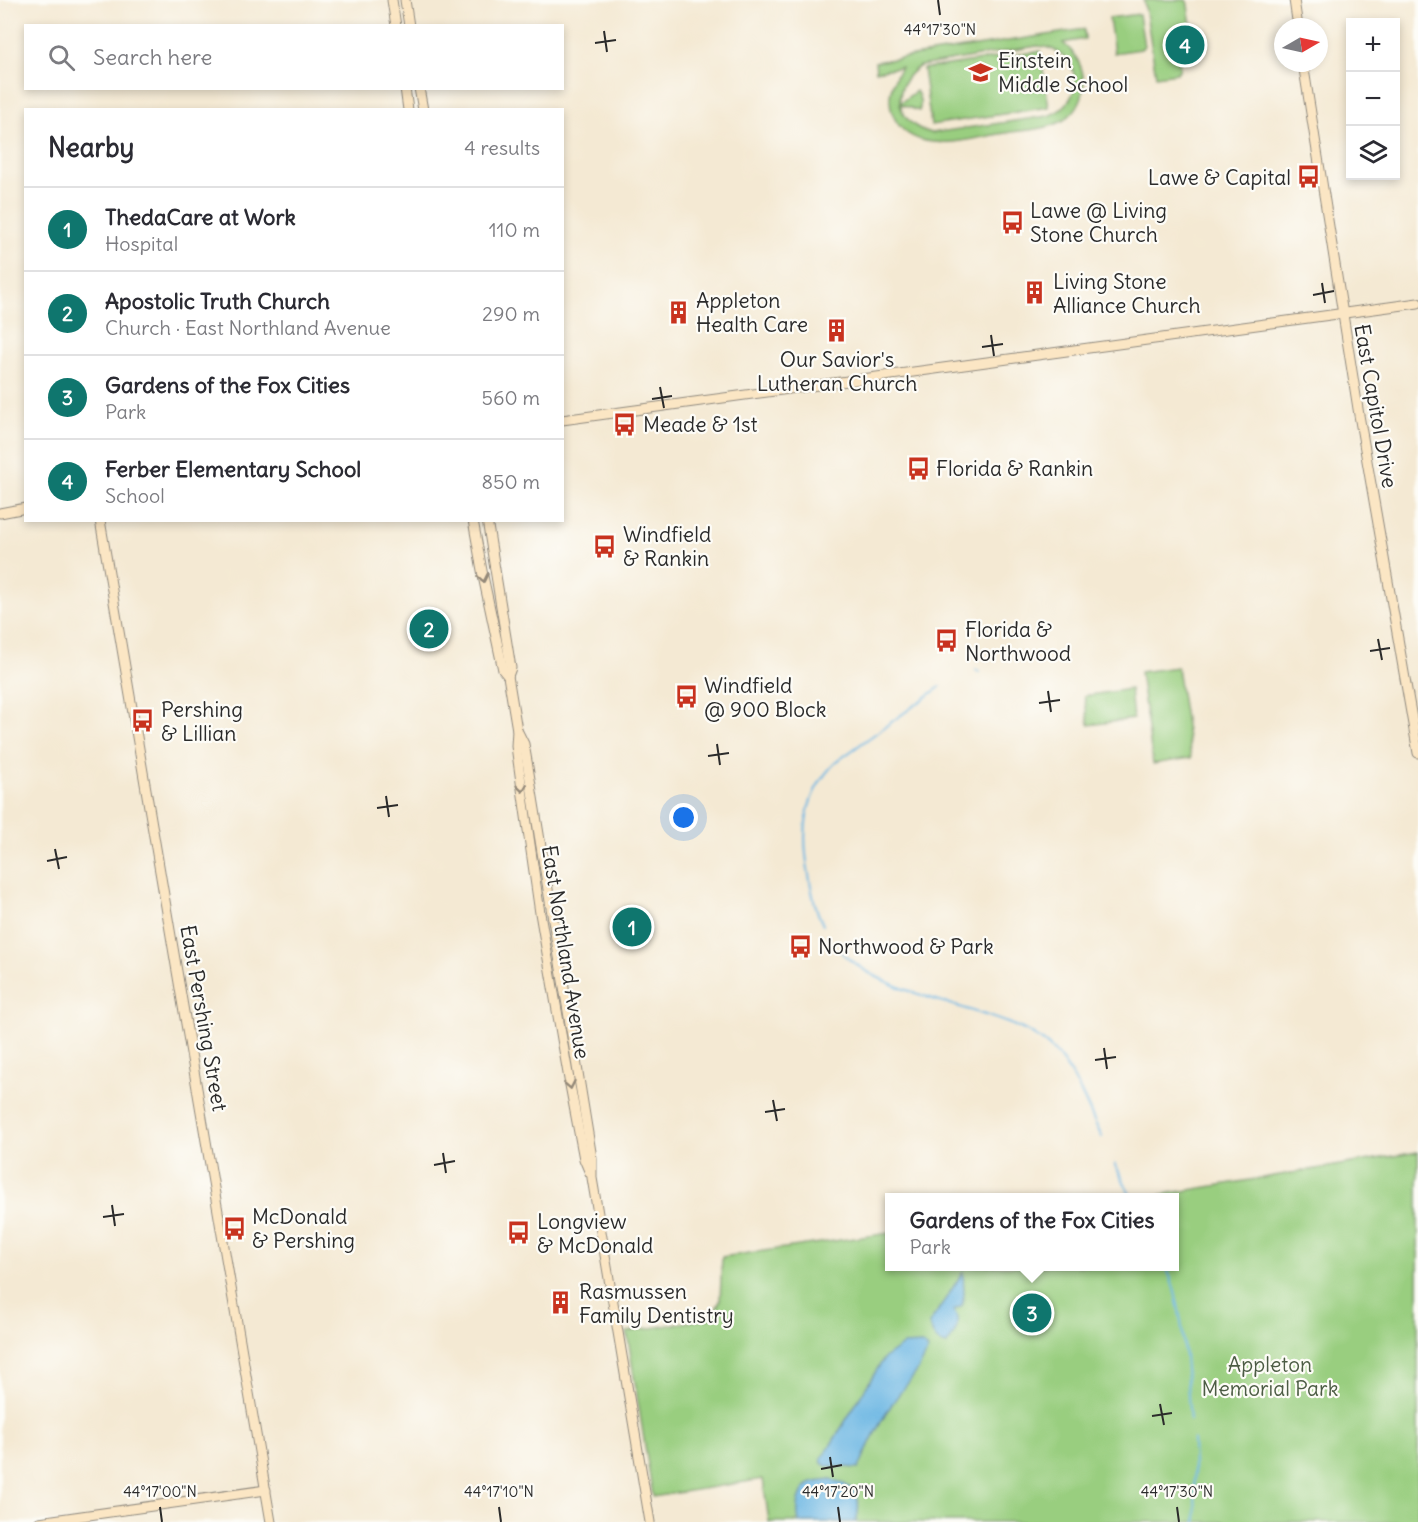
<!DOCTYPE html>
<html lang="en">
<head>
<meta charset="utf-8">
<style>
  :root { --surface:#fff; --page:#f7f7f7; --text:#2b2b33; --muted:#7c7c81; --line:#e1e1e2; --accent:#0f766e }
  body { margin:0; font-family:Delius,sans-serif; background:var(--page); color:var(--text) }
  .controls { position:absolute; right:18px; top:18px; display:grid; overflow:hidden; border-radius:0px; box-shadow:0 3px 9px #0003 }
  .controls button { width:54px; height:54px; display:grid; place-items:center; padding:0; border:0; border-bottom:2px solid var(--line); background:var(--surface); color:var(--text); font:30px sans-serif }
  .compass { position:absolute; left:1274px; top:18px; width:54px; height:54px; border-radius:50%; background:var(--surface); box-shadow:0 3px 9px #0003; rotate:81deg }
  .you { position:absolute; left:684px; top:818px; width:21px; height:21px; margin:-15px; border:4px solid #fff; border-radius:50%; background:#1a73e8; box-shadow:0 0 0 9px #1a73e833 }
  .badge { display:grid; place-items:center; width:39px; height:39px; border-radius:50%; background:var(--accent); color:#fff; font-size:20px; font-weight:700 }
  .pin { position:absolute; translate:-50% -50%; border:3px solid #fff; box-shadow:0 2px 6px #0006 }
  .popup { position:absolute; left:885px; top:1193px; width:294px; height:78px; box-sizing:border-box; display:grid; place-content:center; border-radius:0px; background:var(--surface); filter:drop-shadow(0 2px 4px #0005); font-size:20px; white-space:nowrap; color:var(--muted) }
  .popup b { font-size:22px; color:var(--text) }
  .popup::after { content:''; position:absolute; left:50%; top:100%; margin-left:-12px; border:12px solid transparent; border-top-color:var(--surface) }
  .list { margin:0; padding:0; list-style:none }
  h2 { display:flex; justify-content:space-between; align-items:center; height:78px; margin:0; padding:0 24px; font-size:26px }
  h2 small { font-size:20px; font-weight:400; color:var(--muted) }
  .list li { display:grid; grid-template-columns:39px 1fr auto; gap:18px; align-items:center; box-sizing:border-box; height:84px; padding:0 24px; border-top:2px solid var(--line) }
  .list b { display:block; font-size:22px; white-space:nowrap }
  .list p { margin:0; font-size:20px; white-space:nowrap; color:var(--muted) }
  .list em { font-size:20px; font-style:normal; color:var(--muted) }
  .icon { flex:none; width:33px; height:33px; fill:none; stroke:currentColor; stroke-width:2; stroke-linecap:round; stroke-linejoin:round }
  .map { position:relative; flex:none; width:1418px; height:1522px; overflow:hidden }
  .search { position:absolute; background:var(--surface); box-shadow:0 3px 9px #0003; left:24px; top:24px; width:540px; height:66px; display:flex; align-items:center; gap:15px; box-sizing:border-box; padding:0 21px; border-radius:0px; color:var(--muted); font-size:22px }
  .panel { position:absolute; background:var(--surface); box-shadow:0 3px 9px #0003; left:24px; top:108px; width:540px; height:414px; border-radius:0px }
  .map>svg:first-child { display:block }
  .green { fill:#99ce7f; stroke:#627c55; stroke-width:1.5; fill-rule:evenodd }
  .water { fill:#6ab6e3; stroke:#4a7087; stroke-width:1.5 }
  .lines { fill:none; stroke-linecap:round; stroke-linejoin:round }
  .stream { stroke:#6ab6e3; stroke-width:2 }
  .secondary-casing { stroke:#908a7f; stroke-width:11 }
  .secondary { stroke:#fbe6c4; stroke-width:9 }
  .oneway { stroke:#938878 }
  .ticks { fill:none; stroke:#2b2b2b; stroke-width:2 }
  .labels { text-anchor:middle; dominant-baseline:central; stroke-width:4.5; stroke-linejoin:round; paint-order:stroke }
  .poi-label { font-size:21px; fill:#2b2b2b; stroke:#fdfcf7; text-anchor:start }
  .street-label { font-size:21px; fill:#2b2b2b; stroke:#fdfcf7 }
  .park-label { font-size:21px; fill:#4c5c44; stroke:#fdfcf7 }
  .ticks-label { font-size:15px; text-anchor:middle; fill:#2b2b2b; stroke:#fdfcf7; stroke-width:4.5; stroke-linejoin:round; paint-order:stroke }
</style>
</head>
<body>
<div class="map">
<svg width="1418" height="1522" viewBox="0 0 1418 1522">
  <rect width="100%" height="100%" fill="#fdfcf7"/>
  <filter id="ink" filterUnits="userSpaceOnUse"><feTurbulence type="fractalNoise" baseFrequency=".0167" numOctaves="2"/><feDisplacementMap in="SourceGraphic" scale="12" xChannelSelector="R" yChannelSelector="G"/><feConvolveMatrix kernelMatrix="1 2 1 2 8 2 1 2 1" color-interpolation-filters="sRGB"/></filter>
  <filter id="wash" filterUnits="userSpaceOnUse"><feTurbulence type="fractalNoise" baseFrequency=".008" numOctaves="4" result="noise"/><feDisplacementMap in="SourceGraphic" scale="24" xChannelSelector="R" yChannelSelector="G"/><feGaussianBlur stdDeviation="1.35" result="paint"/><feColorMatrix in="noise" values="0 0 0 0 0 0 0 0 0 0 0 0 0 0 0 0 0 1.4 0 .05"/><feComposite in="paint" operator="in"/></filter>
  <g filter="url(#wash)">
    <rect width="100%" height="100%" fill="#f4e9d3"/>
    <!-- green -->
    <g class="green">
      <polygon points="1144,0 1187,0 1193,37 1176,41 1180,68 1177,73 1156,76"/>
      <polygon points="1139,14 1144,46 1141,49 1114,53 1109,18"/>
      <path d="M 1084,29 L 1085,39 L 1063,43 C 1088,62 1093,100 1064,120 C 1048,130 1024,130 1006,133 C 970,138 912,159 893,115 C 886,98 892,82 901,67 L 876,71 L 875,62 ZM 1037,46 C 1081,48 1089,102 1048,116 L 932,133 C 915,129 904,120 900,104 L 919,111 C 922,103 920,97 916,91 L 900,103 C 899,87 906,75 920,66 Z"/>
      <polygon points="1040,51 1049,107 931,125 923,69"/>
      <polygon points="1177,667 1191,758 1153,764 1140,672"/>
      <polygon points="1130,689 1133,719 1089,725 1084,696"/>
      <polygon points="1418,1152 1418,1522 769,1522 763,1479 653,1497 627,1332 711,1318 720,1301 722,1257 889,1233 890,1266 1174,1266 1174,1198 1147,1197"/>
    </g>
    <!-- water -->
    <g class="water">
      <path d="M 963,1272 L 964,1295 L 962,1306 L 954,1310 C 962,1324 955,1333 947,1345 C 935,1343 933,1335 929,1324 Z"/>
      <path d="M 922,1344 L 928,1349 C 919,1375 906,1383 892,1404 C 879,1424 868,1445 859,1468 L 826,1466 L 822,1463 L 821,1458 L 827,1451 L 884,1358 L 903,1345 Z"/>
      <path d="M 831,1480 C 856,1485 863,1498 856,1522 L 799,1522 C 796,1510 798,1488 812,1483 C 818,1481 825,1481 831,1480 Z"/>
    </g>
    <g class="lines">
      <!-- stream -->
      <g class="stream">
        <polyline points="976,670 979,672"/>
        <path d="M 823,925 C 815,909 812,893 809,875 C 801,833 803,794 836,762 L 940,687"/>
        <path d="M 839,950 C 877,988 938,999 988,1016 C 1012,1024 1035,1032 1053,1050 C 1076,1074 1087,1108 1102,1137"/>
        <polyline points="1115,1164 1132,1198"/>
        <path d="M 1166,1266 C 1186,1312 1185,1371 1190,1420"/>
        <polyline points="1193,1439 1196,1522"/>
      </g>
    </g>
  </g>
  <g filter="url(#ink)">
    <g class="lines">
      <defs>
        <g id="secondary">
          <polyline points="392,0 396,26"/>
          <polyline points="405,0 409,26"/>
          <polyline points="1294,0 1298,27"/>
          <polyline points="1303,63 1359,415 1418,753"/>
          <polyline points="405,88 408,110"/>
          <polyline points="419,88 423,110"/>
          <polyline points="562,420 1418,303"/>
          <polyline points="0,513 26,508"/>
          <polyline points="100,520 271,1522"/>
          <polyline points="473,520 483,576 503,670 508,676 517,730 516,746 520,775 540,913 570,1085 584,1159 590,1173"/>
          <polyline points="487,520 511,668 508,676"/>
          <polyline points="517,730 524,744 528,767 592,1158 592,1178 650,1522"/>
          <polyline points="39,1522 266,1490"/>
        </g>
      </defs>
      <!-- secondary casing -->
      <use href="#secondary" class="secondary-casing"/>
      <!-- secondary -->
      <use href="#secondary" class="secondary"/>
    </g>
    <!-- one-way arrows -->
    <defs><path id="oneway-chevron" d="M-2-3.5L2.5 0L-2 3.5" fill="none" stroke-width="1.6" stroke-linecap="round" stroke-linejoin="round" transform="scale(1.5)"/></defs>
    <g class="oneway">
      <use href="#oneway-chevron" transform="translate(483 578) rotate(79)"/>
      <use href="#oneway-chevron" transform="translate(522 788) rotate(82)"/>
      <use href="#oneway-chevron" transform="translate(570 1085) rotate(79)"/>
    </g>
  </g>
  <!-- ticks -->
  <path class="ticks" d="M 938,0 L 940,15M 604,31 L 607,52M 595,43 L 616,40M 1322,283 L 1325,303M 1313,295 L 1334,291M 991,335 L 994,356M 982,347 L 1003,344M 660,387 L 664,408M 652,399 L 672,396M 1378,639 L 1382,660M 1370,651 L 1390,648M 1048,691 L 1051,712M 1039,703 L 1060,700M 717,744 L 720,765M 708,756 L 729,753M 386,796 L 389,817M 377,808 L 398,805M 55,849 L 59,869M 47,861 L 67,857M 1104,1048 L 1107,1069M 1095,1060 L 1116,1057M 773,1100 L 777,1121M 765,1112 L 785,1109M 443,1153 L 446,1173M 434,1165 L 455,1161M 112,1205 L 115,1226M 103,1217 L 124,1214M 1160,1404 L 1164,1425M 1152,1416 L 1172,1413M 830,1457 L 833,1477M 821,1469 L 842,1465M 160,1507 L 162,1522M 499,1507 L 501,1522M 838,1507 L 840,1522M 1177,1507 L 1179,1522"/>
  <!-- icons -->
  <defs>
    <symbol id="school-bare" viewBox="-9 -9 18 18"><path d="M0-5L7-2L0 1L-7-2ZM-4 1L0 2.5L4 1V4Q0 6-4 4Z" fill="#c8321e" stroke="#fdfcf7" stroke-width="2.5" paint-order="stroke"/></symbol>
    <symbol id="bus-bare" viewBox="-9 -9 18 18"><path d="M-5-6H5V4H4V6H2V4H-2V6H-4V4H-5ZM-3.5-4V0h7V-4ZM-3.5 1.2v1.5H-2V1.2ZM2 1.2v1.5H3.5V1.2Z" fill="#c8321e" stroke="#fdfcf7" stroke-width="2.5" paint-order="stroke"/></symbol>
    <symbol id="building-bare" viewBox="-9 -9 18 18"><path d="M-4-6H4V6H1V3H-1V6H-4ZM-2.5-4.3h1.7v1.8h-1.7ZM.8-4.3h1.7v1.8H.8ZM-2.5-1h1.7V.8h-1.7ZM.8-1h1.7V.8H.8Z" fill="#c8321e" stroke="#fdfcf7" stroke-width="2.5" paint-order="stroke"/></symbol>
  </defs>
  <g fill-rule="evenodd">
    <use href="#school-bare" x="964" y="56" width="33" height="33"/>
    <use href="#bus-bare" x="1292" y="160" width="33" height="33"/>
    <use href="#bus-bare" x="996" y="206" width="33" height="33"/>
    <use href="#building-bare" x="1018" y="276" width="33" height="33"/>
    <use href="#building-bare" x="662" y="296" width="33" height="33"/>
    <use href="#building-bare" x="820" y="314" width="33" height="33"/>
    <use href="#bus-bare" x="608" y="408" width="33" height="33"/>
    <use href="#bus-bare" x="902" y="452" width="33" height="33"/>
    <use href="#bus-bare" x="588" y="530" width="33" height="33"/>
    <use href="#bus-bare" x="930" y="624" width="33" height="33"/>
    <use href="#bus-bare" x="670" y="680" width="33" height="33"/>
    <use href="#bus-bare" x="126" y="704" width="33" height="33"/>
    <use href="#bus-bare" x="784" y="930" width="33" height="33"/>
    <use href="#bus-bare" x="218" y="1212" width="33" height="33"/>
    <use href="#bus-bare" x="502" y="1216" width="33" height="33"/>
    <use href="#building-bare" x="544" y="1286" width="33" height="33"/>
  </g>
  <g class="labels">
    <!-- poi labels -->
    <g class="poi-label">
      <text x="998" y="60">Einstein<tspan x="998" dy="24">Middle School</tspan></text>
      <text x="1291" y="177" text-anchor="end">Lawe &amp; Capital</text>
      <text x="1030" y="210">Lawe @ Living<tspan x="1030" dy="24">Stone Church</tspan></text>
      <text x="1053" y="281">Living Stone<tspan x="1053" dy="24">Alliance Church</tspan></text>
      <text x="696" y="300">Appleton<tspan x="696" dy="24">Health Care</tspan></text>
      <text x="837" y="359" text-anchor="middle">Our Savior's<tspan x="837" dy="24">Lutheran Church</tspan></text>
      <text x="643" y="424">Meade &amp; 1st</text>
      <text x="936" y="468">Florida &amp; Rankin</text>
      <text x="623" y="534">Windfield<tspan x="623" dy="24">&amp; Rankin</tspan></text>
      <text x="965" y="629">Florida &amp;<tspan x="965" dy="24">Northwood</tspan></text>
      <text x="704" y="685">Windfield<tspan x="704" dy="24">@ 900 Block</tspan></text>
      <text x="161" y="709">Pershing<tspan x="161" dy="24">&amp; Lillian</tspan></text>
      <text x="818" y="946">Northwood &amp; Park</text>
      <text x="252" y="1216">McDonald<tspan x="252" dy="24">&amp; Pershing</tspan></text>
      <text x="537" y="1221">Longview<tspan x="537" dy="24">&amp; McDonald</tspan></text>
      <text x="579" y="1291">Rasmussen<tspan x="579" dy="24">Family Dentistry</tspan></text>
    </g>
    <!-- street labels -->
    <g class="street-label">
      <text transform="translate(1376 406) rotate(80)">East Capitol Drive</text>
      <text transform="translate(566 952) rotate(81)">East Northland Avenue</text>
      <text transform="translate(204 1018) rotate(80)">East Pershing Street</text>
    </g>
    <!-- park labels -->
    <g class="park-label">
      <text x="1270" y="1364">Appleton<tspan x="1270" dy="24">Memorial Park</tspan></text>
    </g>
  </g>
  <g class="ticks-label">
    <text x="940" y="35">44°17'30"N</text>
    <text x="160" y="1497">44°17'00"N</text>
    <text x="499" y="1497">44°17'10"N</text>
    <text x="838" y="1497">44°17'20"N</text>
    <text x="1177" y="1497">44°17'30"N</text>
  </g>
</svg>
<div class="controls">
<button>+</button>
<button>−</button>
<button><svg class="icon" aria-label="layers" viewBox="0 0 24 24"><path d="M12 4l9 5-9 5-9-5zM3 14l9 5 9-5"/></svg></button>
</div>
<svg class="compass" viewBox="-18 -18 36 36"><path d="M0-13l5 13h-10z" fill="#e53935"/><path d="M0 13l5-13h-10z" fill="#7c7c81"/></svg>
<div class="you"></div>
<div class="pin badge" style="left:632px;top:927px">1</div>
<div class="pin badge" style="left:429px;top:629px">2</div>
<div class="pin badge" style="left:1032px;top:1313px">3</div>
<div class="popup"><b>Gardens of the Fox Cities</b>Park</div>
<div class="pin badge" style="left:1185px;top:45px">4</div>
<div class="search"><svg class="icon" aria-label="search" viewBox="0 0 24 24"><circle cx="10" cy="10" r="6"/><path d="M15 15l6 6"/></svg>Search here</div>
<section class="panel">
<h2>Nearby<small>4 results</small></h2>
<ul class="list">
<li><span class="badge">1</span><div><b>ThedaCare at Work</b><p>Hospital</p></div><em>110 m</em></li>
<li><span class="badge">2</span><div><b>Apostolic Truth Church</b><p>Church · East Northland Avenue</p></div><em>290 m</em></li>
<li><span class="badge">3</span><div><b>Gardens of the Fox Cities</b><p>Park</p></div><em>560 m</em></li>
<li><span class="badge">4</span><div><b>Ferber Elementary School</b><p>School</p></div><em>850 m</em></li>
</ul>
</section>
</div>
</body>
</html>
